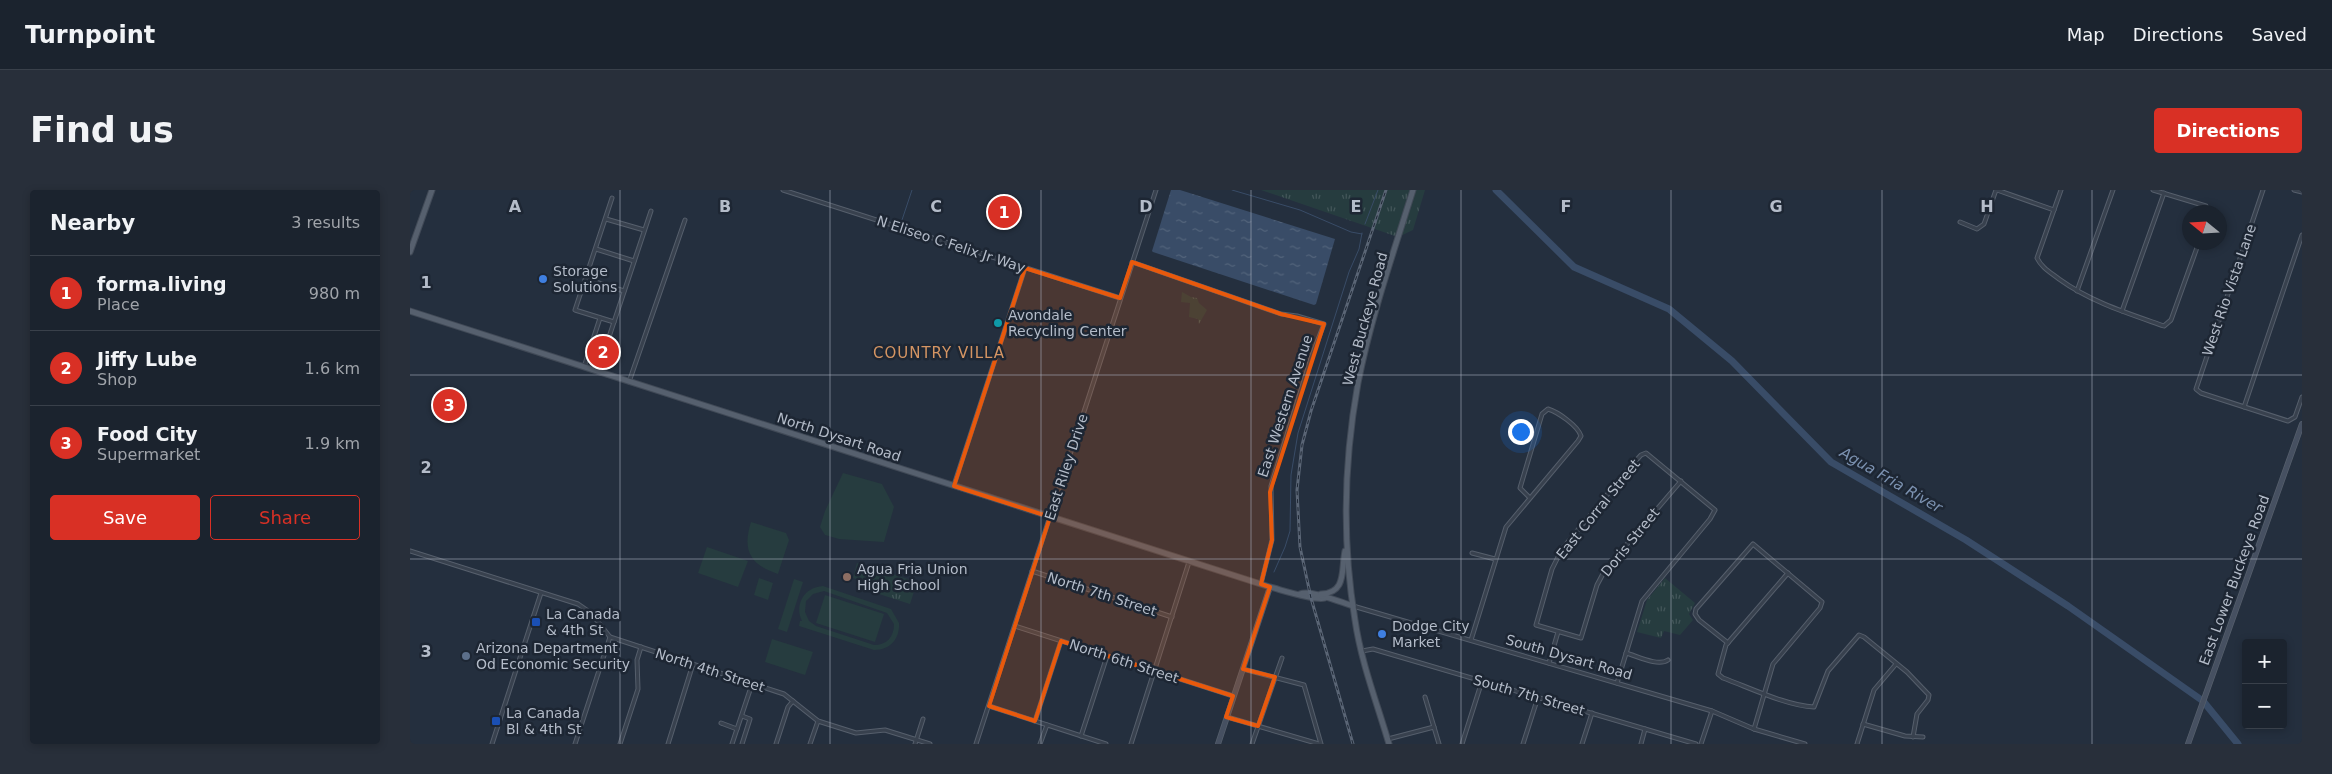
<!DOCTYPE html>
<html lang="en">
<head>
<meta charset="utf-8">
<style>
  :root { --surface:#1b232e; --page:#282f3a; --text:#f1f3f6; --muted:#a0a4aa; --line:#39404a; --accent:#d93025 }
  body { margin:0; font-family:"DejaVu Sans",sans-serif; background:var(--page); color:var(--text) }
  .controls { position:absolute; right:15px; bottom:15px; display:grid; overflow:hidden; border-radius:5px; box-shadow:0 2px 8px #0003 }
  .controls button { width:45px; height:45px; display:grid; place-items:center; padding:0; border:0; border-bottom:1px solid var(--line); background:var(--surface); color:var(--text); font:25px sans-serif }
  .compass { position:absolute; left:1772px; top:15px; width:45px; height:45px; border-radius:50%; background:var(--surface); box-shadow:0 2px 8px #0003; rotate:288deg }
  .you { position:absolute; left:1110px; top:241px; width:18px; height:18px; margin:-12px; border:4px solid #fff; border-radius:50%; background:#1a73e8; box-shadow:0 0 0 8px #1a73e833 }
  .badge { display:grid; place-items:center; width:32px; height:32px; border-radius:50%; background:var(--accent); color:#fff; font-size:16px; font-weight:700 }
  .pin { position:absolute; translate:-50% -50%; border:2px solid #fff; box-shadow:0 1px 5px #0006 }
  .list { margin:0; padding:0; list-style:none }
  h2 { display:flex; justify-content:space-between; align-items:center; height:65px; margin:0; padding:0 20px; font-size:21px }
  h2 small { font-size:16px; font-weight:400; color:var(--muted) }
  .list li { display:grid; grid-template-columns:32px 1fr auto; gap:15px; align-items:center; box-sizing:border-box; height:75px; padding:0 20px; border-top:1px solid var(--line) }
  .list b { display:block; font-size:19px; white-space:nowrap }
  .list p { margin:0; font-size:16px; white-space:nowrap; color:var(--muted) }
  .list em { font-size:16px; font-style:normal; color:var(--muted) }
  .actions { display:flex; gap:10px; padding:15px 20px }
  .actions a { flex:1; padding:11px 0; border:1px solid var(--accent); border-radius:5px; text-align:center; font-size:18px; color:var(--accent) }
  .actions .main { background:var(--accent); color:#fff }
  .map { position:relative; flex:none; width:1892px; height:554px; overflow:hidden; border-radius:5px }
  header { display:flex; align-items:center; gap:30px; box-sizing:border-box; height:70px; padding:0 25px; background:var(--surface); border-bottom:1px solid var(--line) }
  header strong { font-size:24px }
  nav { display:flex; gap:28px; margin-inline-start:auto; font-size:18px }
  .intro { display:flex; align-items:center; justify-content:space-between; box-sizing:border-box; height:120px; padding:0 30px }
  h1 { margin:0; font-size:35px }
  .button { padding:12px 22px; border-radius:5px; background:var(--accent); color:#fff; font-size:18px; font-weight:700 }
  main { display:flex; gap:30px; padding:0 30px }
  aside { flex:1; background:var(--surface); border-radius:5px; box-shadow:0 2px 8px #0003 }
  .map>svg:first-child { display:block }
  .grass { fill:url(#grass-tufts) }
  .pitch { fill:#263c3f; fill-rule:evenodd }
  .water { fill:url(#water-ripples) }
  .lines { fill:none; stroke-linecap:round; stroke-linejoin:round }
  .stream { stroke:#394c67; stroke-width:1 }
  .river { stroke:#394c67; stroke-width:7 }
  .minor-casing { stroke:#565f6c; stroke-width:5 }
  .secondary-casing { stroke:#565f6c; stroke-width:6 }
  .primary-casing { stroke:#414a57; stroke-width:7 }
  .minor { stroke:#38414e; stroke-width:3 }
  .secondary { stroke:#465061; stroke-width:4.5 }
  .primary { stroke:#56606e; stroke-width:5 }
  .rail-casing { stroke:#5a6575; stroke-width:3 }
  .rail { stroke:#1d2633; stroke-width:1; stroke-dasharray:4; stroke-linecap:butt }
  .marked { fill:#e8590c; fill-opacity:0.2; stroke:#e8590c; stroke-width:4; stroke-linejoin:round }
  .grid { fill:none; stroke:#b4bcc9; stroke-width:1; stroke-opacity:0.55 }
  .shop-dot { fill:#3f7fe0; stroke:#1d2633; stroke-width:2 }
  .culture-dot { fill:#0f9aa8; stroke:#1d2633; stroke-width:2 }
  .education-dot { fill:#8d6e63; stroke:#1d2633; stroke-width:2 }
  .transit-dot { fill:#1a4fb4; stroke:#1d2633; stroke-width:2 }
  .service-dot { fill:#5c6f8a; stroke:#1d2633; stroke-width:2 }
  .labels { text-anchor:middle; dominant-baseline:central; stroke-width:5; stroke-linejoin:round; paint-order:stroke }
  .street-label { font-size:14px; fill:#b4bcc9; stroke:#1d2633 }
  .poi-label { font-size:14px; fill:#b4bcc9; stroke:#1d2633; text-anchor:start }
  .neighbourhood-label { font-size:15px; letter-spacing:1px; fill:#d59563; stroke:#1d2633 }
  .water-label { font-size:15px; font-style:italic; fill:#7c92b1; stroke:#1d2633 }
  .grid-label { font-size:16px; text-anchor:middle; font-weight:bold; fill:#b4bcc9; stroke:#1d2633; stroke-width:5; stroke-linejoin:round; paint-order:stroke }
</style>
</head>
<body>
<header>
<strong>Turnpoint</strong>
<nav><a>Map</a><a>Directions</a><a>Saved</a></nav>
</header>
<div class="intro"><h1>Find us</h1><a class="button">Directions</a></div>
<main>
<aside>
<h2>Nearby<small>3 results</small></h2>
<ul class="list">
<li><span class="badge">1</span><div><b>forma.living</b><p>Place</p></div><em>980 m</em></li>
<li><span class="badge">2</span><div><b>Jiffy Lube</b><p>Shop</p></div><em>1.6 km</em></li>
<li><span class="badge">3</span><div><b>Food City</b><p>Supermarket</p></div><em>1.9 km</em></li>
</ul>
<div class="actions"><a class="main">Save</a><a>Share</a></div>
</aside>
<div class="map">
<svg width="1892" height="554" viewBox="0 0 1892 554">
  <defs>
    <pattern id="grass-tufts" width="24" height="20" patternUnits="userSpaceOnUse" patternTransform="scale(1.25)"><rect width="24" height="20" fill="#263c3f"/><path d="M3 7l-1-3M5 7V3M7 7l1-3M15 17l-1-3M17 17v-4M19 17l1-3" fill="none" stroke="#435659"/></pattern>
    <pattern id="water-ripples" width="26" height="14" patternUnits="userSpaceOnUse" patternTransform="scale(1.25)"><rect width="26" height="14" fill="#394c67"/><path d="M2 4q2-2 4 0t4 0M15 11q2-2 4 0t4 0" fill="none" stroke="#53647b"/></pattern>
  </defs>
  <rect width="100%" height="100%" fill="#242f3e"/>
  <!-- grass -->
  <g class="grass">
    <polygon points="851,0 1015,0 1003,40 988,47"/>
    <polygon points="772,102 781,107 787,108 789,113 797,120 789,134 788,129 779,127 780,113 771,112"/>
    <polygon points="447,373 507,392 500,414 460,401 462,394 443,388"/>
    <polygon points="1255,388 1285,413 1279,424 1283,430 1270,445 1254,441 1251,448 1227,442 1237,410"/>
  </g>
  <!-- pitch -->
  <g class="pitch">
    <polygon points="433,283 472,294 484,317 474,352 429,349 415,345 410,337 415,321"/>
    <path d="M 341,332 L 376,343 L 379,350 L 368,384 C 340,375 332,360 341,332 Z"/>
    <polygon points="297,357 338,371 328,397 288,383"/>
    <polygon points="349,388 363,393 358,410 344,405"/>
    <polygon points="384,389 393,392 377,442 368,439"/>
    <path d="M 413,396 L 481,419 L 489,433 C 490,449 480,460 464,460 L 389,436 L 390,431 L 392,431 C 384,415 394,397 413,396 ZM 414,401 L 477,423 L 484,434 C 484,447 477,455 464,455 L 406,436 L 399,431 L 395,422 L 396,411 L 403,404 Z"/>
    <polygon points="415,405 474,424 465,452 406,433"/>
    <polygon points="362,449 403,462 395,485 355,472"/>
  </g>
  <!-- water -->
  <polygon class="water" points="761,0 770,0 925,49 906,114 904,115 743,62 742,61"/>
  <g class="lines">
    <!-- stream -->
    <g class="stream">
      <polyline points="822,0 890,20 941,42 952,44"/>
      <polyline points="491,33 502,0"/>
      <polyline points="955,34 968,0"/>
      <polyline points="864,382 875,357 880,341 881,285 888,243 939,82 949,59 952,43"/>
    </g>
    <!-- river -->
    <polyline class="river" points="1086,0 1164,77 1259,119 1322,171 1421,272 1556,350 1658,416 1793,511 1828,554"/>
    <defs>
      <g id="minor">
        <polyline points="373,0 710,108"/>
        <polyline points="1587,0 1644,20"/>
        <path d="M 1651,0 L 1627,68 C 1632,78 1640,82 1649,89 C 1681,112 1717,123 1754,136 L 1761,130 L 1789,52"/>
        <polyline points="1743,0 1796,16 1798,22"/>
        <polyline points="1853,0 1786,199 1791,203 1878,231 1885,227 1892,207"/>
        <polyline points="1884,0 1892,2"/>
        <polyline points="202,8 165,120 204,132"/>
        <polyline points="196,29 234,40"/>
        <polyline points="1550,32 1567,39 1574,34 1586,0"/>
        <polyline points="186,59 224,71"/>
        <polyline points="722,72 871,124 887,126 914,134 901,168 861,296 862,350 851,394"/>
        <polyline points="176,89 214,101"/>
        <polyline points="1667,101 1703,0"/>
        <polyline points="1712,121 1754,3"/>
        <polyline points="199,147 241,21"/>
        <polyline points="174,177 190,128"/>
        <polyline points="219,192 275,30"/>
        <polyline points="1834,217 1892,45"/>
        <polyline points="544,295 615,78"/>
        <polyline points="0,361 168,414 181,423 200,447 374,504 408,531 446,543 475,540 520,554"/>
        <polyline points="1062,363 1085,369"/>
        <polyline points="622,381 762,427"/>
        <path d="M 1378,383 L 1316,455 L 1308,484 L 1313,488 C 1338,497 1377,516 1404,517 L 1418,481 L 1449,445 L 1454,447 L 1497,482 L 1519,505 L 1518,510 L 1507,524 L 1503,547"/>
        <polyline points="943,416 1302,521 1344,539 1395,554"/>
        <polyline points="605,436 823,506"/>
        <path d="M 1061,450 L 1096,337 L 1168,251 L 1171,246 C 1168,236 1148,222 1138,219 L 1132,224 L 1110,298 L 1120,308"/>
        <polyline points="1318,453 1289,430 1285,424 1286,419 1343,354 1412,412 1410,418 1363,474 1344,539"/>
        <polyline points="952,461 963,459 1286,554"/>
        <path d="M 1216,463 C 1227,466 1248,477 1258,470"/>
        <polyline points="1139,473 1148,442"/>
        <polyline points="833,479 894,495 911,554"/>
        <polyline points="1207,493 1232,411 1300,329 1305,320 1236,263 1231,265 1221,276 1152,359 1142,379 1126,435 1171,448 1187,395 1195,380 1271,291"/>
        <polyline points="1015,507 1029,554"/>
        <polyline points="579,516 696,554"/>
        <polyline points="332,526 340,529 332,554"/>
        <polyline points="817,527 909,554"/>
        <polyline points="625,531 651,451"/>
        <polyline points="311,533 327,539"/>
        <polyline points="1453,534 1495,546 1513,547"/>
        <polyline points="671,546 697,466"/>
        <polyline points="978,549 1024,537"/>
        <polyline points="82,554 131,403"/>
        <polyline points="165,554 200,447"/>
        <polyline points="210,554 228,499 227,470 231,457"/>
        <polyline points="258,554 283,474"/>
        <polyline points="322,554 342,494"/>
        <polyline points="366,554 378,517 383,511"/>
        <polyline points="400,554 408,531"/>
        <polyline points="505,554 513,529"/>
        <polyline points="566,554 746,0"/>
        <polyline points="630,554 637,535"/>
        <polyline points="721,554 779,372"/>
        <polyline points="842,554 872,468"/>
        <polyline points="1052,554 1072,491"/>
        <polyline points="1113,554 1128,507"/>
        <polyline points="1172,554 1182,523"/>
        <polyline points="1231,554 1235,539"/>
        <polyline points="1291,554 1302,521"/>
        <polyline points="1447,554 1464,500 1486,474"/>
      </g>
      <g id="secondary">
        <polyline points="808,554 860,397"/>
        <polyline points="1778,554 1892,234"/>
      </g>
      <g id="primary">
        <polyline points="0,62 22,0"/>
        <path d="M 0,121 L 860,397 C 872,400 905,411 915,408"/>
        <path d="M 890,404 C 900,399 930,412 943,416"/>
        <path d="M 911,404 C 937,403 931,380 935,361"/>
        <path d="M 979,554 C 967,513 951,472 945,430 C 932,352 934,271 948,193 C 961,127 983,64 1003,0"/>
      </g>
    </defs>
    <!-- minor casing -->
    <use href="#minor" class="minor-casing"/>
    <!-- secondary casing -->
    <use href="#secondary" class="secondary-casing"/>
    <!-- primary casing -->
    <use href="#primary" class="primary-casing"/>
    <!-- minor -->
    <use href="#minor" class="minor"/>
    <!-- secondary -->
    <use href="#secondary" class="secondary"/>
    <!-- primary -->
    <use href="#primary" class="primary"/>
    <defs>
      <polyline id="rail" points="943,554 901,408 890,357 887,300 892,255 901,221 976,0"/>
    </defs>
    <!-- rail casing -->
    <use href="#rail" class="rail-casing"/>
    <!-- rail -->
    <use href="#rail" class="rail"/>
  </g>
  <!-- marked area -->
  <path class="marked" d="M 722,72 L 871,124 L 914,134 L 860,302 L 862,350 L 851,394 L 860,397 L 833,479 L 865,487 L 848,536 L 816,527 L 823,506 L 651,451 L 625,531 L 579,516 L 640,327 L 544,296 L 615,78 L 710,108 Z"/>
  <!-- grid -->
  <path class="grid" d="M 210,0 L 210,554M 420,0 L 420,554M 631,0 L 631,554M 841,0 L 841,554M 1051,0 L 1051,554M 1261,0 L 1261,554M 1472,0 L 1472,554M 1682,0 L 1682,554M 0,185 L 1892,185M 0,369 L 1892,369"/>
  <!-- markers -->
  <g class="shop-dot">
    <circle cx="133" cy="89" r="5"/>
    <circle cx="972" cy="444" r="5"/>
  </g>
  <circle class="culture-dot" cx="588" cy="133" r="5"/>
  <circle class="education-dot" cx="437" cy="387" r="5"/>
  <g class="transit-dot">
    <rect x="121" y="427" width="10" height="10" rx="2.5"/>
    <rect x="81" y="526" width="10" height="10" rx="2.5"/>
  </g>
  <circle class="service-dot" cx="56" cy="466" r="5"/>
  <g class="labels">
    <!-- street labels -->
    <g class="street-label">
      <text transform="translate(541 54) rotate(18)">N Eliseo C Felix Jr Way</text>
      <text transform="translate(1819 100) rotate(-71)">West Rio Vista Lane</text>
      <text transform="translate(955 129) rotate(-75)">West Buckeye Road</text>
      <text transform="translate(875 216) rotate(-72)">East Western Avenue</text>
      <text transform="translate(429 247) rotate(18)">North Dysart Road</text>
      <text transform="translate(656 277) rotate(-72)">East Riley Drive</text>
      <text transform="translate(1188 319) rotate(-51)">East Corral Street</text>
      <text transform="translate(1220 352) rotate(-51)">Doris Street</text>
      <text transform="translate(1824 390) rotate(-70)">East Lower Buckeye Road</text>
      <text transform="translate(692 404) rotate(18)">North 7th Street</text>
      <text transform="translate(1159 467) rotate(16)">South Dysart Road</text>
      <text transform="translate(714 471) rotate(18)">North 6th Street</text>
      <text transform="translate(300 480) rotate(18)">North 4th Street</text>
      <text transform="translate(1119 505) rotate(16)">South 7th Street</text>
    </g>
    <!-- poi labels -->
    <g class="poi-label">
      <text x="143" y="81">Storage<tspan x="143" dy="16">Solutions</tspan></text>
      <text x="598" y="125">Avondale<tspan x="598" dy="16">Recycling Center</tspan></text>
      <text x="447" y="379">Agua Fria Union<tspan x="447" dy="16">High School</tspan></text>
      <text x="136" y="424">La Canada<tspan x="136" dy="16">&amp; 4th St</tspan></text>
      <text x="982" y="436">Dodge City<tspan x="982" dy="16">Market</tspan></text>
      <text x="66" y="458">Arizona Department<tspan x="66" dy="16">Od Economic Security</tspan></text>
      <text x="96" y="523">La Canada<tspan x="96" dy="16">Bl &amp; 4th St</tspan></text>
    </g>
    <!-- neighbourhood labels -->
    <g class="neighbourhood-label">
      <text x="529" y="163">COUNTRY VILLA</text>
    </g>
    <!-- water labels -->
    <g class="water-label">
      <text transform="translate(1481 290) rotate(30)">Agua Fria River</text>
    </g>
  </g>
  <g class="grid-label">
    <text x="105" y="22">A</text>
    <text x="315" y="22">B</text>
    <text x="526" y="22">C</text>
    <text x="736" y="22">D</text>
    <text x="946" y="22">E</text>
    <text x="1156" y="22">F</text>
    <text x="1366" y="22">G</text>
    <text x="1577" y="22">H</text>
    <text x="16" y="98">1</text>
    <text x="16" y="283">2</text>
    <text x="16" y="467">3</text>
  </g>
</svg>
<div class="controls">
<button>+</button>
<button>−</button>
</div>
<svg class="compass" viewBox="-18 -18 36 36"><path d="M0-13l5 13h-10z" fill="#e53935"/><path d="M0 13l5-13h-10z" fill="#a0a4aa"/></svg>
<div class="you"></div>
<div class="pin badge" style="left:594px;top:22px">1</div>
<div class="pin badge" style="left:193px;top:162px">2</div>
<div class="pin badge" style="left:39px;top:215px">3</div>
</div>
</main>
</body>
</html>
